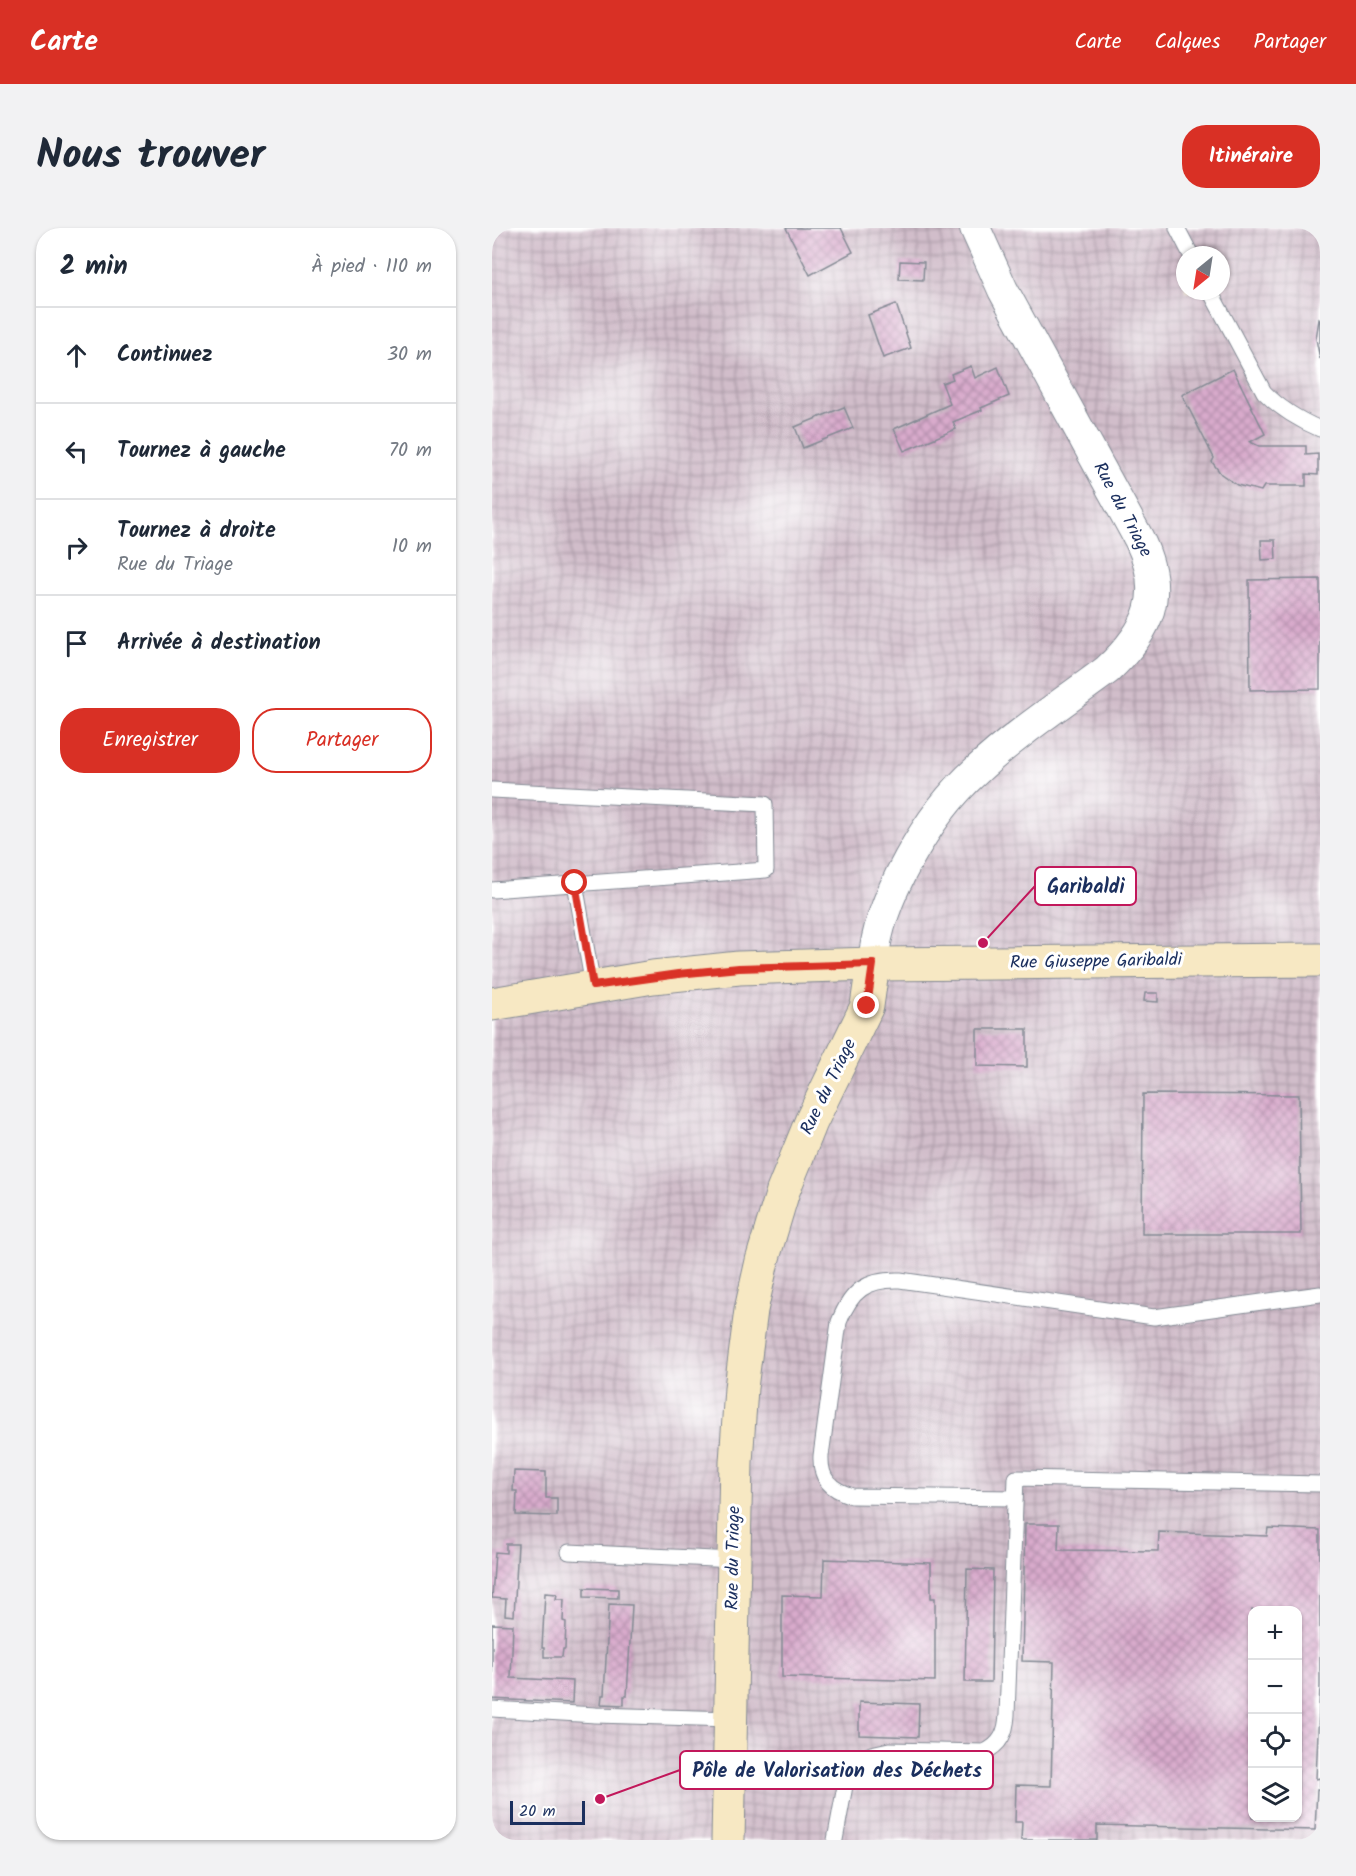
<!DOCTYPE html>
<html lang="fr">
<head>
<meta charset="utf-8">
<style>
  :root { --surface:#fff; --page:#f2f2f3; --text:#1f2937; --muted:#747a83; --line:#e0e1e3; --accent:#d93025 }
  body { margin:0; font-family:Kalam,sans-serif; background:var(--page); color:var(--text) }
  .controls { position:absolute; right:18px; bottom:18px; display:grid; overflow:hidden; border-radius:12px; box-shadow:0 2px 4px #0004 }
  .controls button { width:54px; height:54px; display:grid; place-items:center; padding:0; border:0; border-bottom:2px solid var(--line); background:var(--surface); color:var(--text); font:30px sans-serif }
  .compass { position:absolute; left:684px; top:18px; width:54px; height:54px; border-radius:50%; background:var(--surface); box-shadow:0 2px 4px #0004; rotate:210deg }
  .scale { position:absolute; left:18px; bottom:15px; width:75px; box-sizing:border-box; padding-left:6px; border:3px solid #1b2f5e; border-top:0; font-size:16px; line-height:21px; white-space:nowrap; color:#1b2f5e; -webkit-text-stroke:4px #fff; paint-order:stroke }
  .stop { position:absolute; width:18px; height:18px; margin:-14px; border:4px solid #d93025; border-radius:50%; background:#fff }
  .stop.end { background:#d93025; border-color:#fff; box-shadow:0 2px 6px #0008 }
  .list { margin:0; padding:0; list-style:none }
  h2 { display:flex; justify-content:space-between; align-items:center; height:78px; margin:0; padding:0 24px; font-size:26px }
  h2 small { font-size:20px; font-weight:400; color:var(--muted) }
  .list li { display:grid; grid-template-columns:39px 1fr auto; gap:18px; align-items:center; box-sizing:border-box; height:96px; padding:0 24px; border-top:2px solid var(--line) }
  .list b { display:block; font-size:22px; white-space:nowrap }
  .list p { margin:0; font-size:20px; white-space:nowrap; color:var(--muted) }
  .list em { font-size:20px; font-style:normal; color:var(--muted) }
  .actions { display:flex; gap:12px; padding:18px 24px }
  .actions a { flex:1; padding:14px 0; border:2px solid var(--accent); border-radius:24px; text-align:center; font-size:21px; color:var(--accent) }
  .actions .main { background:var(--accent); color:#fff }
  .icon { flex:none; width:33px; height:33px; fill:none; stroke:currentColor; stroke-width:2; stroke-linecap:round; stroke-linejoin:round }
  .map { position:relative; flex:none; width:828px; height:1612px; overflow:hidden; border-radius:24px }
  header { display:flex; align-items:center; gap:36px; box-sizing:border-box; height:84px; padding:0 30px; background:var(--accent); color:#fff }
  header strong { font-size:28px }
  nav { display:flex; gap:33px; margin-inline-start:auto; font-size:21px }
  .intro { display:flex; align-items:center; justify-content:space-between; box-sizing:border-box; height:144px; padding:0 36px }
  h1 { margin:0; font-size:42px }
  .button { padding:15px 27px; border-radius:24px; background:var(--accent); color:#fff; font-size:21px; font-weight:700 }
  main { display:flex; gap:36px; padding:0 36px }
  aside { flex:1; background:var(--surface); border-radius:24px; box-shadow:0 2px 4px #0004 }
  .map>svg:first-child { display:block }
  .industrial { fill:url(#industrial-grid); fill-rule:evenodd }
  .building { fill:url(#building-cross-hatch); fill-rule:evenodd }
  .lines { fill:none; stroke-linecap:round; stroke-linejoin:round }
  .lane-casing { stroke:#848a94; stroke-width:17 }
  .street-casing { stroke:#848a94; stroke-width:32 }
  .secondary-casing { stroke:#848a94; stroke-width:35 }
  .lane { stroke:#fff; stroke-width:15 }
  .street { stroke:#fff; stroke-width:30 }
  .secondary { stroke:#f7e8c3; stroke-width:33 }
  .route { stroke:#d93025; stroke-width:8 }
  .labels { text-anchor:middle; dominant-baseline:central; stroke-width:6; stroke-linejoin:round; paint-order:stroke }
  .street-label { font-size:18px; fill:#1b2f5e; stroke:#fff }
  .leader { fill:none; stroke:#c2185b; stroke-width:2 }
  .callout-dot { fill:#c2185b; stroke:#fff; stroke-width:2 }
  .callout { fill:#fff; stroke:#c2185b; stroke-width:2 }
  .callout-label { font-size:20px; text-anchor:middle; font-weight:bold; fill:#1b2f5e }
</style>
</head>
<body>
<header>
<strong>Carte</strong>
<nav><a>Carte</a><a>Calques</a><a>Partager</a></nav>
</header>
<div class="intro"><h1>Nous trouver</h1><a class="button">Itinéraire</a></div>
<main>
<aside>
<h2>2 min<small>À pied · 110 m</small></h2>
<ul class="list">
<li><svg class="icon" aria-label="ahead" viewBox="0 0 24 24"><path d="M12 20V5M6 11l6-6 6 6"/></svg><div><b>Continuez</b></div><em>30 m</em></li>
<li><svg class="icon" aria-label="left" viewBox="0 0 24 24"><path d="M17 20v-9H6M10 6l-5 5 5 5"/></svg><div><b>Tournez à gauche</b></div><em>70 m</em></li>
<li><svg class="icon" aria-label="right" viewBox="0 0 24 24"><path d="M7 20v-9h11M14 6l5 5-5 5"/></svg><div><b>Tournez à droite</b><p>Rue du Triage</p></div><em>10 m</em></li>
<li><svg class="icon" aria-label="arrive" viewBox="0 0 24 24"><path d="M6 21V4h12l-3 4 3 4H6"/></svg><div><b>Arrivée à destination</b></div></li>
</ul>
<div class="actions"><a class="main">Enregistrer</a><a>Partager</a></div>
</aside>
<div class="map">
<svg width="828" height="1612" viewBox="0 0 828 1612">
  <defs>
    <pattern id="industrial-grid" width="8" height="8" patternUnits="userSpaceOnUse" patternTransform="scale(1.5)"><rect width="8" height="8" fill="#d1bdca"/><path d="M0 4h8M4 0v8" fill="none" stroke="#a99aa7"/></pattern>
    <pattern id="building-cross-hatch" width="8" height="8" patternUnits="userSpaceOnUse" patternTransform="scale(1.5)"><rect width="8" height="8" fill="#d9abcc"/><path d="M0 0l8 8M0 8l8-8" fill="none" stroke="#af8ca9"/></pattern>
  </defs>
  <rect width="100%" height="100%" fill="#fff"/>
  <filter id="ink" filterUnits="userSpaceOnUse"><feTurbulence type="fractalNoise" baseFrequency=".0167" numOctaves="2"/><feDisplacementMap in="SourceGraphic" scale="12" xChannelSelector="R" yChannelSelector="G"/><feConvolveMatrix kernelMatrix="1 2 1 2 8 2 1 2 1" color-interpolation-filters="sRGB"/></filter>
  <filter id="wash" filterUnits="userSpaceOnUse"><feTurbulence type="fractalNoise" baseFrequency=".008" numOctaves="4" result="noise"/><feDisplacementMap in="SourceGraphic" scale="24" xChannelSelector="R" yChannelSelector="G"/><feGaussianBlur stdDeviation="1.35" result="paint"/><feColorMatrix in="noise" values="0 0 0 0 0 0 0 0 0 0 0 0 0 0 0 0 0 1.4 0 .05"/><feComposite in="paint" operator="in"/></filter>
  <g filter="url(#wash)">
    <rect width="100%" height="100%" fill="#ede5c9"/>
    <!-- industrial -->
    <path class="industrial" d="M 0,0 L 828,0 L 828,1612 L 0,1612 ZM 693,27 L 729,27 L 729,63 L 693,63 ZM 760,1382 L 806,1382 L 806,1590 L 760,1590 Z"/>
    <g id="blocks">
      <!-- building -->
      <g class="building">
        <polygon points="294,0 349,0 361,24 318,47"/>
        <polygon points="408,33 432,34 431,52 407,51"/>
        <polygon points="404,76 419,120 391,130 376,87"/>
        <polygon points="827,91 828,92 828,131 824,111"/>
        <polygon points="479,138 483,150 506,139 517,168 489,180 490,182 461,194 464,201 412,223 402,201 458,176 450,155 461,151 459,146"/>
        <polygon points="741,141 773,206 758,214 767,218 814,218 814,227 826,226 826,247 814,246 814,258 772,258 769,263 745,257 729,246 720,234 722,230 690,167"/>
        <polygon points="352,179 361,200 311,220 303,199"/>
        <polygon points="769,312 783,312 784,331 770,332"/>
        <polygon points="828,351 828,461 758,462 757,352"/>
        <polygon points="653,765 666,765 666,774 652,773"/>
        <polygon points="485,801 535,801 535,839 485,838"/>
        <polygon points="651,866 807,867 809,1006 650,1006"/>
        <polygon points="22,1243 54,1244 54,1270 65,1270 65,1288 24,1287 25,1263 21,1263"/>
        <path d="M 533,1296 L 567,1296 L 566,1322 L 666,1323 L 667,1304 L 775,1308 L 776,1300 L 828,1302 L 828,1458 L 824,1551 L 828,1550 L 828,1561 L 825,1561 L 823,1602 L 605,1597 L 605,1612 L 529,1612 L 530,1594 L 523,1594 L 524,1557 L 559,1558 L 562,1434 L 530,1433 ZM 760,1382 L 806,1382 L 806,1590 L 760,1590 Z"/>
        <polygon points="14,1316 26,1316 22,1388 13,1387 14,1371 0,1370 3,1324 14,1325"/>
        <polygon points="332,1331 439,1335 439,1370 443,1370 443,1453 290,1449 290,1367 331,1368"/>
        <polygon points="475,1341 501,1342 499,1454 473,1454"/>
        <polygon points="92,1360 126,1361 126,1370 92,1369"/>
        <polygon points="53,1365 65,1366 64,1371 72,1371 71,1393 74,1394 73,1421 71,1421 70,1429 52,1429 52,1420 50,1420"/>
        <polygon points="117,1376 140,1377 135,1468 132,1468 132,1477 109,1476 110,1467 112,1467"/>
        <polygon points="0,1396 21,1397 19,1450 81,1453 80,1475 0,1471"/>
        <polygon points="367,1474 427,1476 426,1509 367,1507"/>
      </g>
    </g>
  </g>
  <g filter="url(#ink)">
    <use href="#blocks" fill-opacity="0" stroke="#848a94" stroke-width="1.5"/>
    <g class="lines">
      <defs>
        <g id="lane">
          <polyline points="685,0 699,27"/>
          <path d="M 718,63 L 772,164 C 788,181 807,192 828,201"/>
          <polyline points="0,562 273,576 274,642 0,662"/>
          <polyline points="83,655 101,758"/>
          <path d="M 523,1270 L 360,1268 C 338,1261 328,1251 329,1228 L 347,1094 C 359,1063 374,1051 408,1052 L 662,1089 L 828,1066"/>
          <polyline points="77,1324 242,1332"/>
          <polyline points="0,1481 104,1487 239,1491"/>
          <path d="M 343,1612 L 353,1558 L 363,1539 L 379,1526 L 397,1522 L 492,1524 C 509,1517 514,1504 515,1487 L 524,1250 L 828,1256"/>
        </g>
        <path id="street" d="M 381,736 C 386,671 436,586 485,542 C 525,505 572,474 615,442 C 658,402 674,366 647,311 L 511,62 L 483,0"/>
        <g id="secondary">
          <polyline points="0,776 161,749 247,740 381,736 828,732"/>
          <polyline points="236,1612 244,1234 249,1160 259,1082 270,1033 291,963 319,894 375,778 381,736"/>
        </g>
      </defs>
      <!-- lane casing -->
      <use href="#lane" class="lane-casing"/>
      <!-- street casing -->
      <use href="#street" class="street-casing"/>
      <!-- secondary casing -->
      <use href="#secondary" class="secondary-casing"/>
      <!-- lane -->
      <use href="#lane" class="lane"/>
      <!-- street -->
      <use href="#street" class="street"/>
      <!-- secondary -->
      <use href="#secondary" class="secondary"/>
    </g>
  </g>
  <g class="lines" filter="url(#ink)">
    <!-- route -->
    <polyline class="route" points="83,655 101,758 186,746 247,740 381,736 375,778"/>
  </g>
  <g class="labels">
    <!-- street labels -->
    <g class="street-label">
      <text transform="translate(630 282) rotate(62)">Rue du Triage</text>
      <text transform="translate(604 734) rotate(-1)">Rue Giuseppe Garibaldi</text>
      <text transform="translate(337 859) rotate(-64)">Rue du Triage</text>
      <text transform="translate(242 1330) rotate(-89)">Rue du Triage</text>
    </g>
  </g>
  <!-- callouts -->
  <path class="leader" d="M491 715L543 658M108 1571L188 1542"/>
  <g class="callout-dot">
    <circle cx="491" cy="715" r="6"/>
    <circle cx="108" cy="1571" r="6"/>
  </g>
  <g class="callout">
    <rect x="543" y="639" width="101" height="38" rx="6"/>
    <rect x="188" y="1523" width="313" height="38" rx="6"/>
  </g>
  <g class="callout-label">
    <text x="594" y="665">Garibaldi</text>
    <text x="345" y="1549">Pôle de Valorisation des Déchets</text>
  </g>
</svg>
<div class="controls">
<button>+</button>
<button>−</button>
<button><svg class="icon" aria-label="locate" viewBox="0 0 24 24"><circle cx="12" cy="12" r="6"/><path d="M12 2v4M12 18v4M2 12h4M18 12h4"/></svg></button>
<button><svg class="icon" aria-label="layers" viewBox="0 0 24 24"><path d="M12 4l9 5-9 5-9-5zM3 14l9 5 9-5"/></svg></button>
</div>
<svg class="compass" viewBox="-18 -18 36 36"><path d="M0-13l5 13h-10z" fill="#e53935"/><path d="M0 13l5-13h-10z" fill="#747a83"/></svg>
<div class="scale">20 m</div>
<div class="stop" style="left:83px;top:655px"></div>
<div class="stop end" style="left:375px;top:778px"></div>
</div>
</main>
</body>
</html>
